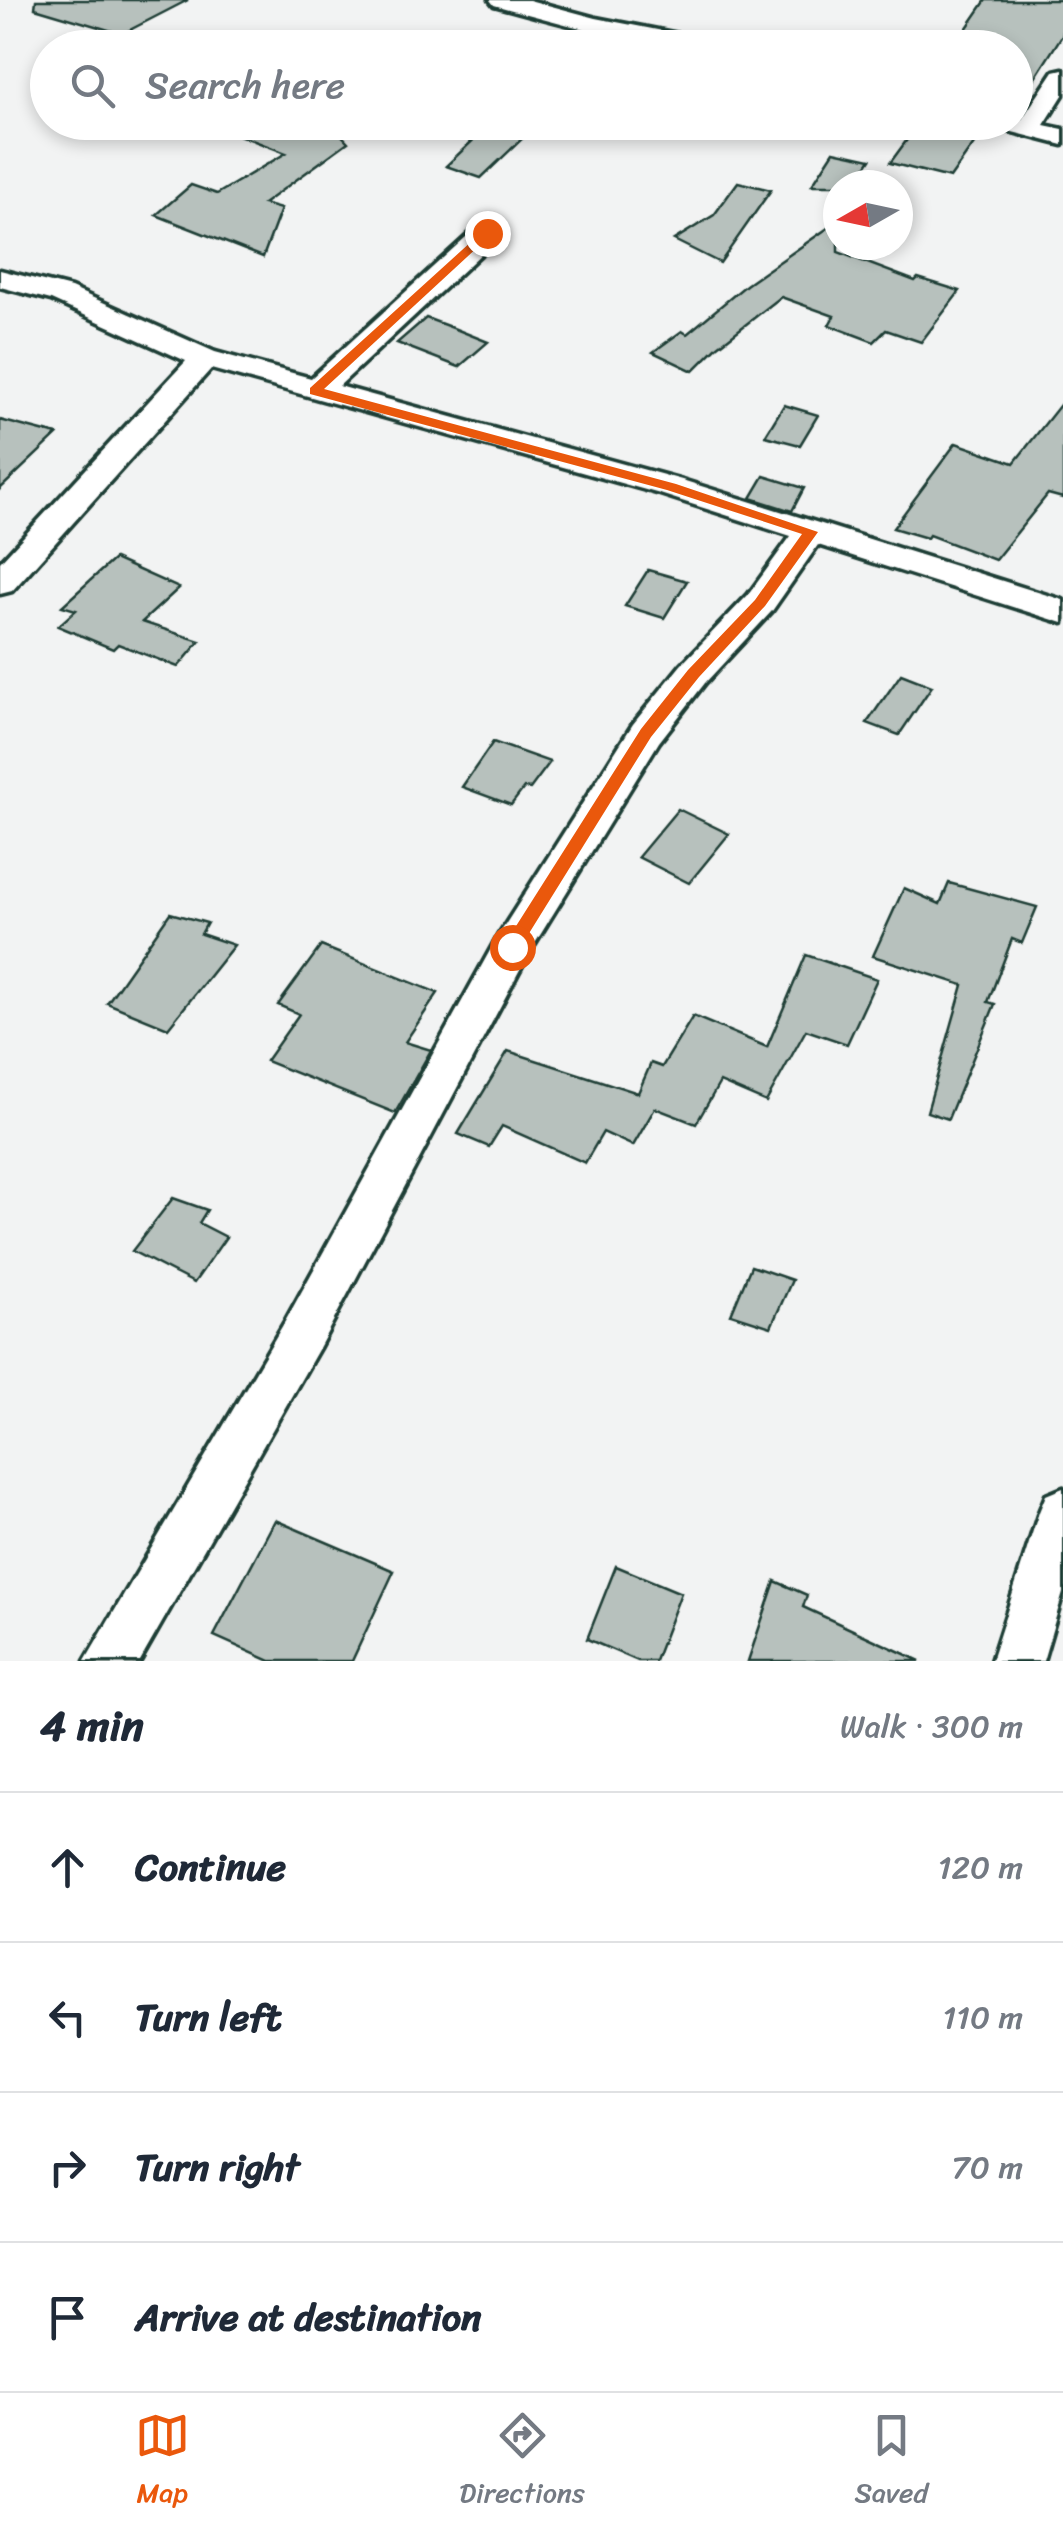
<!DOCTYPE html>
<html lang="en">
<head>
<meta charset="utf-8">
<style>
  :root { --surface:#fff; --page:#f6f6f7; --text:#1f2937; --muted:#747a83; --line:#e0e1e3; --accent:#ea580c }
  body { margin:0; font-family:Sriracha,sans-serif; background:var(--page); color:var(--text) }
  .compass { position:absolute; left:823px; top:170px; width:90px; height:90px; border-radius:50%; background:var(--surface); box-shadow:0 5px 15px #0003; rotate:261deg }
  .stop { position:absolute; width:30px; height:30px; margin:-22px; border:8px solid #ea580c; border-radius:50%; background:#fff }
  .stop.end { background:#ea580c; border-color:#fff; box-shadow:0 2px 10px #0008 }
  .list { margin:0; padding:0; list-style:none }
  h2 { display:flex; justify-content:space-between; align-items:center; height:130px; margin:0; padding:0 40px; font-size:42px }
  h2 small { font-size:32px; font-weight:400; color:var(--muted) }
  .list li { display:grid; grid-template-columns:65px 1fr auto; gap:30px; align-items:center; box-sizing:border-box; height:150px; padding:0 40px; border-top:2px solid var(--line) }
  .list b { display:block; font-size:38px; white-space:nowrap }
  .list em { font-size:32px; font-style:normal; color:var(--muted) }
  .icon { flex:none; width:55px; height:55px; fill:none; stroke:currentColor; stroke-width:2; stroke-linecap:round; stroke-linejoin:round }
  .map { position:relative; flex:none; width:1063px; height:1661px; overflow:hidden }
  .search { position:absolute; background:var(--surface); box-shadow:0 5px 15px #0003; left:30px; right:30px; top:30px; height:110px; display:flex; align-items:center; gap:25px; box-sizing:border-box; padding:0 35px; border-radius:55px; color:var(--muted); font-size:38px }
  .sheet { height:730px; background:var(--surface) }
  nav { display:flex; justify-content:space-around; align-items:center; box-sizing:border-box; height:140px; border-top:2px solid var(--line); background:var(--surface); font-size:28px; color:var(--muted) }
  nav a { display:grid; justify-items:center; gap:5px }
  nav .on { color:var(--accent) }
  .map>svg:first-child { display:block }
  .building { fill:#b7c1bd; stroke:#1f3d34; stroke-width:2.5 }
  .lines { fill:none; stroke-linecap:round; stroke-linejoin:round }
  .minor-casing { stroke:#1f3d34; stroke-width:7 }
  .minor { fill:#fff; fill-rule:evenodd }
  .route { fill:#ea580c }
</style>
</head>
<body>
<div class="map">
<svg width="1063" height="1661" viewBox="0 0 1063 1661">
  <rect width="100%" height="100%" fill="#f2f3f3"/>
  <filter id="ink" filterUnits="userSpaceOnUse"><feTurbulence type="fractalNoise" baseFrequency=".01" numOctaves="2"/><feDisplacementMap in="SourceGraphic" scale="20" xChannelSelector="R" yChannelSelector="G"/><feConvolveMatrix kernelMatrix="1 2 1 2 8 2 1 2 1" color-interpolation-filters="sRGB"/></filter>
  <g filter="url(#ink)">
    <!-- building -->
    <g class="building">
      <polygon points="36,0 188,0 122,34 35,8"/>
      <polygon points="986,0 1063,0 1063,34 1016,108 1016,48 953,48"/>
      <polygon points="240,122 290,122 321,133 333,126 348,142 263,204 281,209 263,257 156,215 191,185 217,194 286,153 236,134"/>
      <polygon points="920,122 979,137 950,178 890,163"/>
      <polygon points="487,127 524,137 481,178 446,166"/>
      <polygon points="834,151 871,159 854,185 812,185"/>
      <polygon points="738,182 771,190 720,263 674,240 714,215"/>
      <polygon points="838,221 838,252 915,281 918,278 960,291 921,342 886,330 874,342 829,325 834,316 781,297 717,347 693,371 653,352 682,331 687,334 746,285"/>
      <polygon points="426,318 453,328 488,342 459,367 397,343"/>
      <polygon points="1063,401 1063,498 1048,494 995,560 929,535 927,538 893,528 956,443 1014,463"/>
      <polygon points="784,405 818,415 800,445 765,436"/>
      <polygon points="0,420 57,435 0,489"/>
      <polygon points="764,476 804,488 792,511 751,498"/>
      <polygon points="114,559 179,588 142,622 200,641 178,667 118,644 113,649 58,626 76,610 62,606"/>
      <polygon points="648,570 687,581 664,618 625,606"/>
      <polygon points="901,674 932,686 899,735 867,723"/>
      <polygon points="493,742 550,762 530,789 524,788 511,805 462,787"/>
      <polygon points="678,809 729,834 689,883 638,857"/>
      <polygon points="949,883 1037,907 1022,943 1012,939 988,1002 995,1004 948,1119 927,1112 963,985 873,956 904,888 940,904"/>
      <polygon points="170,913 207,923 201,934 234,945 168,1028 107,1003"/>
      <polygon points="321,946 438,993 405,1042 431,1050 395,1113 266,1061 299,1014 278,1005"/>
      <polygon points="806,955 877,979 847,1044 806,1030 766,1102 720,1082 696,1124 655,1108 633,1146 603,1132 585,1163 502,1126 489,1147 458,1134 508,1051 638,1093 651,1063 662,1067 693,1016 767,1047"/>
      <polygon points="173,1198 207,1210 199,1223 226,1237 194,1283 132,1251"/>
      <polygon points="751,1266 792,1280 771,1327 731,1314"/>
      <polygon points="275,1520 394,1571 352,1661 270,1661 214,1636"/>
      <polygon points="616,1566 681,1593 655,1661 638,1661 587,1639"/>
      <polygon points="775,1581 807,1595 803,1607 920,1661 748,1661"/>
    </g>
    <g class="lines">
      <defs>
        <g id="minor">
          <path d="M 490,0 L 529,0 L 596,18 L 714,41 L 726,48 C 645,48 571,26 494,5 Z"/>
          <polygon points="1063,69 1063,95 1044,125 1063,129 1063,145 993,127 989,122 1022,119 1054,71"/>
          <polygon points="487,225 501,233 497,239 339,386 682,480 1063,600 1063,623 818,545 772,611 705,683 659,742 526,958 319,1348 140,1661 85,1661 287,1318 498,936 633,724 681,665 748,595 791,536 660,494 211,369 12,591 0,594 0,562 186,361 51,300 0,287 0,270 71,288 215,352 311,378 477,227"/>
          <polygon points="1063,1488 1063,1593 1043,1661 991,1661 1039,1512 1046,1495"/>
        </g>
      </defs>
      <!-- minor casing -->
      <use href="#minor" class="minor-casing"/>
      <!-- minor -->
      <use href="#minor" class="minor"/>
    </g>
  </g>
  <!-- route -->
  <polygon class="route" points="483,231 493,233 324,389 676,484 818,532 765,606 699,677 651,737 518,951 506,951 506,942 641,729 688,670 755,600 802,534 667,490 310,394 310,388"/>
</svg>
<svg class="compass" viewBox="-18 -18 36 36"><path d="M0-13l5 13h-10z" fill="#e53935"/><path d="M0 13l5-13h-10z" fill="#747a83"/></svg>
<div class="stop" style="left:512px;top:947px"></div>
<div class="stop end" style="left:487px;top:233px"></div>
<div class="search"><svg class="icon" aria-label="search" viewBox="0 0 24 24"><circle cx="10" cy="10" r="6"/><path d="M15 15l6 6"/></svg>Search here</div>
</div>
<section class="sheet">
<h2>4 min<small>Walk · 300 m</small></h2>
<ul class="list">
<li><svg class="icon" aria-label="ahead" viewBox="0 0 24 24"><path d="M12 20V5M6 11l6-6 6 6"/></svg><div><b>Continue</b></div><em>120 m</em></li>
<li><svg class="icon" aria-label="left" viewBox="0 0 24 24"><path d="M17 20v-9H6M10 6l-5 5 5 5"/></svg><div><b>Turn left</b></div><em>110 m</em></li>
<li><svg class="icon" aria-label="right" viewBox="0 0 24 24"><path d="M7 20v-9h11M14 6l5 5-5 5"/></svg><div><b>Turn right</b></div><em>70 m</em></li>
<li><svg class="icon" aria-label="arrive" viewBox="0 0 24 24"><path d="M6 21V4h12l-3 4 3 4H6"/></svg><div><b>Arrive at destination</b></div></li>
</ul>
</section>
<nav>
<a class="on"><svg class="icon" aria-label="map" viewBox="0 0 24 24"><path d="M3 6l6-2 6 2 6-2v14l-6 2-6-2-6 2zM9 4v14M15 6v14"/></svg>Map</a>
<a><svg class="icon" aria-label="directions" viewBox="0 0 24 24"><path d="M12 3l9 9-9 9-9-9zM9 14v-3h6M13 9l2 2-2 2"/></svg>Directions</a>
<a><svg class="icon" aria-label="saved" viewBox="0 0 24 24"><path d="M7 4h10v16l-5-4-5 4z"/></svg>Saved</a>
</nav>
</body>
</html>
